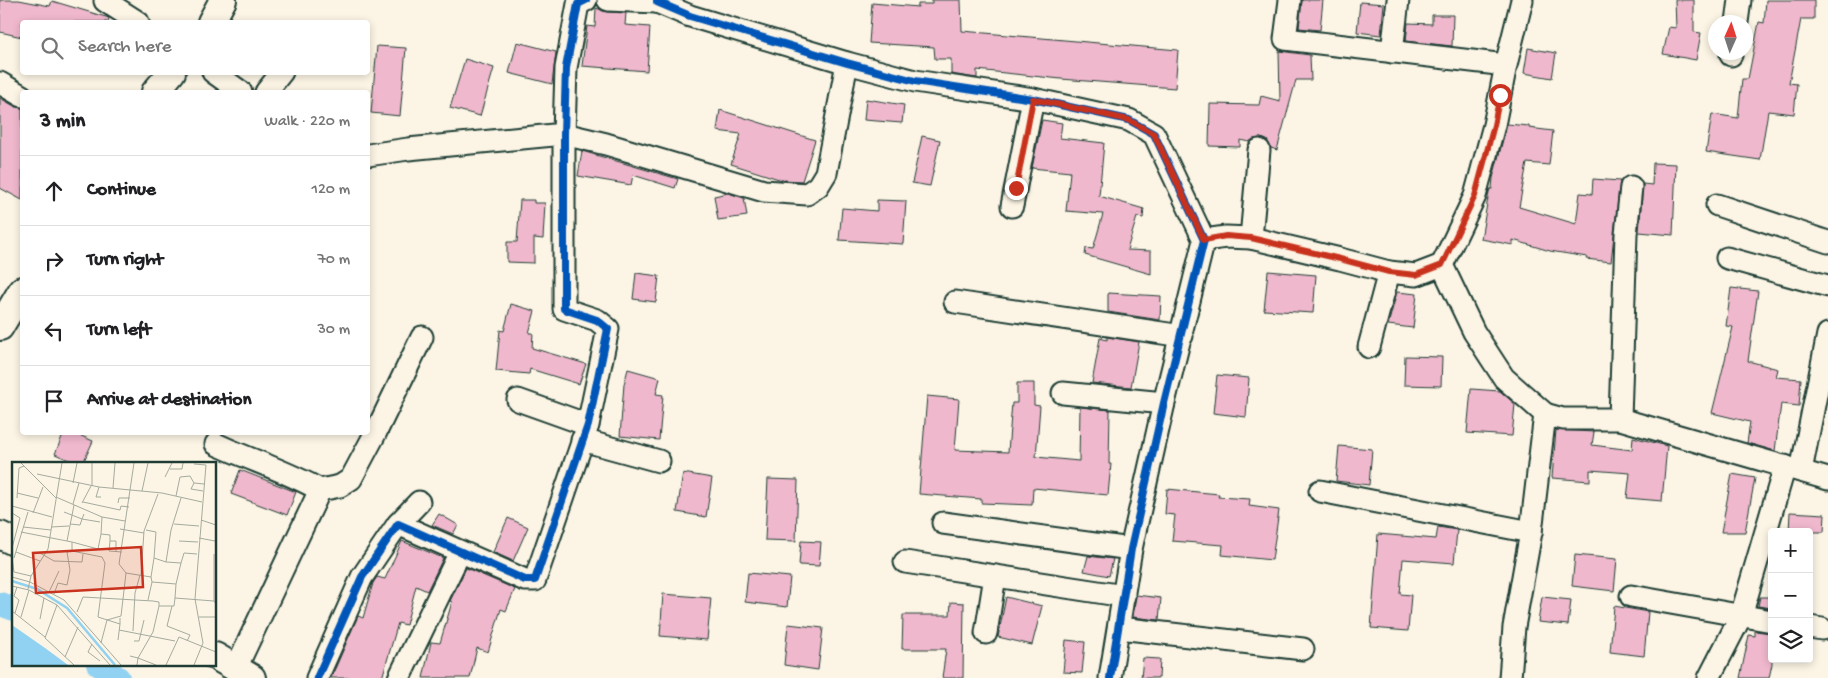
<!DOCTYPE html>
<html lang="en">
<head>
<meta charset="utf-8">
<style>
  :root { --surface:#fff; --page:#f2f2f2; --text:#202124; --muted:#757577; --line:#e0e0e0 }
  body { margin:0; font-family:"Gochi Hand",sans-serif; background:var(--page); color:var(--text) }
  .controls { position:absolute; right:15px; bottom:15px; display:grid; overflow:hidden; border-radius:5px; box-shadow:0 2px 8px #0003 }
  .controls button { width:45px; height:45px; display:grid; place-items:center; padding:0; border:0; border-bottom:1px solid var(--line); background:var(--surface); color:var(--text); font:25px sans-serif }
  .compass { position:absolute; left:1708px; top:15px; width:45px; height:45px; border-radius:50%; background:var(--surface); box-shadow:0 2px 8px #0003; rotate:3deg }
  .stop { position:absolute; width:15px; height:15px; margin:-11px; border:4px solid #c8321e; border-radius:50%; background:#fff }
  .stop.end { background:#c8321e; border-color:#fff; box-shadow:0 1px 5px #0008 }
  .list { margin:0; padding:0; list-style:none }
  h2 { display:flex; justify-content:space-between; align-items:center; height:65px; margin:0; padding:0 20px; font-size:21px }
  h2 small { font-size:16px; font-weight:400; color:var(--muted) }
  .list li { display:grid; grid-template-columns:32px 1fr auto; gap:15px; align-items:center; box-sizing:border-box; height:70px; padding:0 20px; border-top:1px solid var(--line) }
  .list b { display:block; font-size:19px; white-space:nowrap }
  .list em { font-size:16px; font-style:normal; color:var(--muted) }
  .icon { flex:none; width:28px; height:28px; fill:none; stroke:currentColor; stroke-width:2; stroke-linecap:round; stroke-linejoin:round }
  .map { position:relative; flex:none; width:1828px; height:678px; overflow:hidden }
  .search { position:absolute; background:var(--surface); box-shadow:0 2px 8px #0003; left:20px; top:20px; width:350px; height:55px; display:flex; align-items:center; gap:12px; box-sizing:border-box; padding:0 18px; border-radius:5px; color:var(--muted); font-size:19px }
  .panel { position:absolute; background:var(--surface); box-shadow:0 2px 8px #0003; left:20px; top:90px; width:350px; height:345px; border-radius:5px }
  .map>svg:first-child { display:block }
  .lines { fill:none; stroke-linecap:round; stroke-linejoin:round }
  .canal { stroke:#91d1f2; stroke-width:24 }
  .building { fill:#f0b8cd; stroke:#1f3d34 }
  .minor-casing { stroke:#1f3d34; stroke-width:25 }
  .tertiary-casing { stroke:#1f3d34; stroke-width:30 }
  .minor { stroke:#fcf5e5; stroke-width:21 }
  .tertiary { stroke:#fcf5e5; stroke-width:26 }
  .cycleway-casing { stroke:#fcf5e5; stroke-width:11 }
  .cycleway { stroke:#0057b8; stroke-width:8 }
  .route { stroke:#c8321e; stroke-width:6 }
  .inset-river { fill:none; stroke:#91d1f2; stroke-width:2.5 }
  .inset-road { fill:none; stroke:#a4ab9e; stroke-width:1 }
  .view { fill:#c8321e; fill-opacity:0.15; stroke:#c8321e; stroke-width:2.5 }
  .inset-edge { fill:none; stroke:#1f3d34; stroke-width:2.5 }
</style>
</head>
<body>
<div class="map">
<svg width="1828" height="678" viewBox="0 0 1828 678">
  <rect width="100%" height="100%" fill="#fcf5e5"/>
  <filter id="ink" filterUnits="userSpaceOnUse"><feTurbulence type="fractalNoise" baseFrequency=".02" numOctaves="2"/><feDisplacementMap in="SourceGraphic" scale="10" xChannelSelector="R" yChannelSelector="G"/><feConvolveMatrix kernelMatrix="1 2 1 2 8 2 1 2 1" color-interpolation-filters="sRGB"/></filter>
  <g filter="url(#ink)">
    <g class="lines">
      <!-- canal -->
      <g class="canal">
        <polyline points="0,604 14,609"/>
        <polyline points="98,664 118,678"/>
      </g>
    </g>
    <!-- building -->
    <g class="building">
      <polygon points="0,0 19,0 50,6 52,1 106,17 109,18 108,22 22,22 22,37 0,32"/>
      <polygon points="932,0 961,0 962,31 1178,50 1175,88 1061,79 977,70 977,78 951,74 951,59 935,59 934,47 869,43 872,3 918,7 918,4 932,4"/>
      <polygon points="1302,0 1323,0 1320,30 1299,28"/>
      <polygon points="1675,0 1694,0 1694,32 1701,33 1696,60 1663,54 1669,27 1676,28"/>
      <polygon points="1766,0 1814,0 1814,19 1801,19 1789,83 1797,84 1794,114 1768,111 1760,160 1706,152 1712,114 1738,118 1742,79 1748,79 1759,22 1764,23"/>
      <polygon points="1360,2 1384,4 1381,35 1357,32"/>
      <polygon points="596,8 607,12 626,13 625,25 650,27 647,71 582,66 587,26 595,27"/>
      <polygon points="1432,15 1453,15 1452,46 1406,41 1408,23 1432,24"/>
      <polygon points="517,42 556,52 552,84 509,73"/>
      <polygon points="377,46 406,48 400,116 371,113"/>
      <polygon points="1528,48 1556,53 1552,78 1524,73"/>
      <polygon points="1279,51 1310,55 1311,80 1296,80 1277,150 1271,148 1267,140 1260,138 1253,139 1249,142 1240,140 1240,147 1209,146 1210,104 1259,105 1261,96 1280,101"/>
      <polygon points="465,59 494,68 480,116 450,108"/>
      <polygon points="0,98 16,107 22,108 22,200 0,188"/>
      <polygon points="866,99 904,105 902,123 864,120"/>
      <polygon points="720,110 815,140 802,181 782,180 731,164 741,134 717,131"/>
      <polygon points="1042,120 1062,123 1060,138 1104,143 1099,196 1144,209 1143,218 1137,217 1127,250 1151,251 1151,274 1085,255 1086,248 1093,249 1103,214 1066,211 1070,172 1032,168"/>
      <polygon points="1507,124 1529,126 1529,128 1553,131 1549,165 1527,163 1519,207 1576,224 1580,193 1592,194 1593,179 1620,181 1611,262 1586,259 1587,257 1550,251 1513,240 1513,245 1481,239 1489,192 1490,189 1492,189 1493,178"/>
      <polygon points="922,136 940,140 930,186 912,183"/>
      <polygon points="582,151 678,179 675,188 633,175 631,185 578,176"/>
      <polygon points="1653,163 1676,164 1673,235 1639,232 1643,184 1652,185"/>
      <polygon points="728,193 744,198 747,216 718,220 714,196"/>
      <polygon points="520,200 534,200 534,203 545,203 543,239 534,238 534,263 507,262 507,242 517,242"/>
      <polygon points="877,200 906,201 903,244 839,240 842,208 877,211"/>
      <polygon points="1268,271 1316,275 1313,313 1264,310"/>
      <polygon points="636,273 659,276 656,302 633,299"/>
      <polygon points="1731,288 1758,291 1748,361 1778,369 1776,377 1801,379 1799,406 1781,404 1775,451 1747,443 1750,422 1712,413 1733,327 1726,326"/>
      <polygon points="1397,292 1417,294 1413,328 1388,325"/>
      <polygon points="1108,293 1161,296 1160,320 1108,312"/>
      <polygon points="511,304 535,311 529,333 533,333 532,348 586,364 579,384 530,369 529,374 496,371 500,330 504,331"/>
      <polygon points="1107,337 1139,342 1131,387 1092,383 1100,338 1107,340"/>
      <polygon points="1405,356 1442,357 1441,386 1404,385"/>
      <polygon points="628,369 660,378 656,394 663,395 659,440 620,436 624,384"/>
      <polygon points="1217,375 1249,378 1246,417 1213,413"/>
      <polygon points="1017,383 1034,383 1034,405 1040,406 1036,457 1079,461 1080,407 1110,410 1109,464 1111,464 1108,495 1033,488 1032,505 981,503 981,499 919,494 927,396 959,399 955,450 1008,452 1012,403 1017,403"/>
      <polygon points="1471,389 1500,391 1515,404 1512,436 1467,433"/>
      <polygon points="1556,430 1594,432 1592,445 1632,450 1633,437 1667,446 1662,501 1627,498 1630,473 1590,470 1590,481 1552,478"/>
      <polygon points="64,432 72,432 93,441 83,463 76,463 55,454"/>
      <polygon points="1339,446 1372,449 1369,485 1336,481"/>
      <polygon points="240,470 296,492 287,515 231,494"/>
      <polygon points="683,473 712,478 706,517 677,512"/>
      <polygon points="1732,474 1755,478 1745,532 1721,532"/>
      <polygon points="768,479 798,480 796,541 765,540"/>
      <polygon points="1167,489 1219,494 1218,497 1250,499 1249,506 1279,510 1272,560 1222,555 1223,545 1172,541 1175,515 1165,514"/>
      <polygon points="1790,512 1825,514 1824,532 1789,532"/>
      <polygon points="439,514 458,525 453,534 432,525"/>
      <polygon points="508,518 528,527 513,561 493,552"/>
      <polygon points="1438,527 1457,530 1454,563 1403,559 1400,594 1411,595 1408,631 1371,628 1378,534 1436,539"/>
      <polygon points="402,541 443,558 427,591 416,586 406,625 398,623 382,678 331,678 358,616 363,618 373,583 377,577 385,579"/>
      <polygon points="801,541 821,542 819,566 799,565"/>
      <polygon points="1575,555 1617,559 1614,591 1572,586"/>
      <polygon points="1088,556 1113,559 1109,576 1084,571"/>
      <polygon points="466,568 515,589 506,611 501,609 488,652 477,648 470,678 423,678 431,642 440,643 452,602 450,601"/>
      <polygon points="748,573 790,577 787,607 745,602"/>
      <polygon points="663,594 711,598 707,640 660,636"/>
      <polygon points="1136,595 1161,598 1159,620 1133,617"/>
      <polygon points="1006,597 1042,606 1032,645 998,637"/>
      <polygon points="1542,597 1571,600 1568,625 1538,622"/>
      <polygon points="1760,597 1772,597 1772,608 1758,606"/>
      <polygon points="951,602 964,603 963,678 942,678 946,649 902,649 903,615 950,615"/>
      <polygon points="1614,606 1648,612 1644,656 1610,652"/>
      <polygon points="788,624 823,628 818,670 784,665"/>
      <polygon points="1755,631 1772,633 1772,664 1769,678 1740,678 1749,635 1755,636"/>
      <polygon points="1066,640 1085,642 1082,673 1063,672"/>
      <polygon points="1143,658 1160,659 1159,678 1141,678"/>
    </g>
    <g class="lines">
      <defs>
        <g id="minor">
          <polyline points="608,0 657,2"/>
          <polyline points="657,0 657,2 690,16 847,63 915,81 1033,99 1129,120 1154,134 1204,240 1164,403 1131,549 1110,678"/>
          <polyline points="1290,0 1285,39 1506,65"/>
          <polyline points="105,1 138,22"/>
          <polyline points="1737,22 1740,0"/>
          <polyline points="1392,52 1398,0"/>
          <polyline points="1731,55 1732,52"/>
          <polyline points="213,72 241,92"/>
          <polyline points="0,83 22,96"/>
          <polyline points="266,92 282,72"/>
          <polyline points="368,155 408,149 564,134 606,144 764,191 807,194 818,186 826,173 847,63"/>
          <polyline points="1717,205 1828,242"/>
          <polyline points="1012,206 1033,99"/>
          <polyline points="1251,238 1259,150"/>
          <polyline points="1204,240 1226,237 1251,238 1340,259 1389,272 1416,275 1442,265"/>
          <polyline points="1727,258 1828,286"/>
          <polyline points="955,302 1182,336"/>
          <polyline points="1369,347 1389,272"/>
          <polyline points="1063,393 1164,403"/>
          <polyline points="518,400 588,425"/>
          <polyline points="1545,414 1563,419 1620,419 1828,479"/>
          <polyline points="1620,419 1626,234 1631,187"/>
          <polyline points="582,440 659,461"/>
          <path d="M 216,444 C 250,460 287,471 320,490"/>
          <polyline points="1801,471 1828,334"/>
          <polyline points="1320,491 1531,532"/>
          <polyline points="943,523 1131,549"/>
          <polyline points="398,524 419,502"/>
          <polyline points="905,562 1124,596"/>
          <polyline points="1631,596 1772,621"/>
          <polyline points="1809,627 1822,629"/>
          <polyline points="1119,628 1303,649"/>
          <polyline points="986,633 995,576"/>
          <polyline points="236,668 320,490 340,486 351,479 376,432 422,337"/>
          <polyline points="317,678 362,577 398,524 525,580 535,580 588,425 608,329 597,320 564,309 564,134 566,68 578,4 586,0"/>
          <polyline points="399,678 460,552"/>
          <polyline points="1510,678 1514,627 1531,532 1545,414 1504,378 1474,332 1442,265 1475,196 1494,125 1506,65 1522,0"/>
          <polyline points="1709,678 1741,616 1785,466"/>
        </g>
        <g id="tertiary">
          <polyline points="211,22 223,0"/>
          <polyline points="155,92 172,72"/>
          <polyline points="0,327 22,290"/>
          <polyline points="0,535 14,542"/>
          <polyline points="215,656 252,678"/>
        </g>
      </defs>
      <!-- minor casing -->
      <use href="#minor" class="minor-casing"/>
      <!-- tertiary casing -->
      <use href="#tertiary" class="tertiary-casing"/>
      <!-- minor -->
      <use href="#minor" class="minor"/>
      <!-- tertiary -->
      <use href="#tertiary" class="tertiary"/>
      <defs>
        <g id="cycleway">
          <polyline points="657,0 657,2 690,16 847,63 915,81 1033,99 1129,120 1154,134 1204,240 1164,403 1131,549 1110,678"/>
          <polyline points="317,678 362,577 398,524 525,580 535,580 588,425 608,329 597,320 564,309 564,134 566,68 578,4 586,0"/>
        </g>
      </defs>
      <!-- cycleway casing -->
      <use href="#cycleway" class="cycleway-casing"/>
      <!-- cycleway -->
      <use href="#cycleway" class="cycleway"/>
    </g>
  </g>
  <g class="lines" filter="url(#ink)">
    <!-- route -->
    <polyline class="route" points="1016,188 1033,99 1129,120 1154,134 1204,240 1226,236 1251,238 1340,259 1389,272 1416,275 1442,265 1475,196 1494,125 1500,95"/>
  </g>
  <!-- overview -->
  <g transform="translate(12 462)">
    <rect width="204" height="204" fill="#fcf5e5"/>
    <path d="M 0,163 L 33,186 L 56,203 L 0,203 Z" fill="#91d1f2"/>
    <path class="inset-river" d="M 0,119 L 25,127 L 55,146 L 103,203"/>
    <path class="inset-road" d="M 9,1 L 44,36M 80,1 L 80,24M 158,7 L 170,7 L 171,1M 25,12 L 87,25 L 150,31 L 190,40M 153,15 L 160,1M 61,21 L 65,1M 182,21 L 179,27 L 191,29M 87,25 L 84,35 L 89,35M 101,26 L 103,1M 130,29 L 136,1M 5,31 L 26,36M 164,34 L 168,15 L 178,14 L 182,21 L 192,22M 44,35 L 90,55 L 89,72 L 98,73 L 98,79 L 104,79 L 104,90M 5,36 L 7,6 L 12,4M 71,40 L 108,48 L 109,44 L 117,45M 70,41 L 79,24M 106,41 L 107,36 L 118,36M 61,42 L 67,21M 0,44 L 40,55M 52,50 L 70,57 L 72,52M 0,51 L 8,56 L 0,86M 21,51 L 31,25M 90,55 L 113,59M 189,58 L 204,63M 58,62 L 68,63 L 70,57 L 88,60M 162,62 L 187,64M 11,65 L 39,68M 39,65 L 57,64M 108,67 L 132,71M 134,68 L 144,70 L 142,96M 9,70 L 60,80 L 60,89 L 90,95 L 93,101 L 86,155 L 108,162 L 108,156M 187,76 L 203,79 L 204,76M 55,79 L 62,43M 98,79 L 97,89 L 110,90M 167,79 L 186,80M 60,80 L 86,87 L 89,72M 4,90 L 28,99M 28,91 L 42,99 L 70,100 L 71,92M 0,96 L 2,110 L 19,114M 2,96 L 16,50M 154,100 L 169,101 L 164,122M 169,101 L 172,91 L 185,92M 114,111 L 139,115 L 142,96 L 154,100 L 159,68 L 169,36M 129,113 L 132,69 L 146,32M 0,115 L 18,120 L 52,138 L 109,203M 139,115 L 140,120 L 164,122 L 163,136M 0,124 L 17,128 L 45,143 L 33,176 L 62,203M 16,127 L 19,114 L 36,87 L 50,1M 37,130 L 47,109M 42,132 L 46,121 L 55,123 L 58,108 L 55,90 L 60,89M 136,138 L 140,120M 202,139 L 202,92M 45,143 L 98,203M 160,144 L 155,164 L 178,173 L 175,179M 0,149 L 33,175M 65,150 L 71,135 L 141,139 L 147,140 L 147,144 L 162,144 L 163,136 L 202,139 L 204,142M 3,151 L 7,138 L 2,134 L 5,125M 9,155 L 17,128M 187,155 L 203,155M 28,157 L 32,136M 107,168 L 163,179M 121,169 L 123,131 L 128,113M 106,178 L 108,162M 122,179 L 127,179 L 132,158M 89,181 L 95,158 L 109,154 L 114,111 L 107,102 L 122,1M 80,182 L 76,190 L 88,199M 118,194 L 126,196 L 125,203M 53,195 L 66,165M 144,203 L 126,196 L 141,170 L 147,144M 154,203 L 167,175 L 204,190M 182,203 L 191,181 L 183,137 L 194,3 L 182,2"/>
    <path class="view" d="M 129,85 L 131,125 L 24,131 L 21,91 Z"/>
    <rect width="204" height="204" class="inset-edge"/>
  </g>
</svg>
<div class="controls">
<button>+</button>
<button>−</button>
<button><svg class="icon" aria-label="layers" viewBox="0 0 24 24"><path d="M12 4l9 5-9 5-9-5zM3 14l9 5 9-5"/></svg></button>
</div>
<svg class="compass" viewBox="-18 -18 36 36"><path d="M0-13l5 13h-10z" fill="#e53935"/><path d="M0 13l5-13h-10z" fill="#757577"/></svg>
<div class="stop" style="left:1500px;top:95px"></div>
<div class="stop end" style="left:1016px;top:188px"></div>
<div class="search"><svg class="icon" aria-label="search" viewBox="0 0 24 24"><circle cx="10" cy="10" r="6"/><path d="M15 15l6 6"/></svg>Search here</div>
<section class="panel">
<h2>3 min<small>Walk · 220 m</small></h2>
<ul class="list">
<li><svg class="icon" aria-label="ahead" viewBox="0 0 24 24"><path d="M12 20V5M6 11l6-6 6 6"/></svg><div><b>Continue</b></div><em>120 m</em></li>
<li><svg class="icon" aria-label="right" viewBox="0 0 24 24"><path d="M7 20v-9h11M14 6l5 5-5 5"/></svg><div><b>Turn right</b></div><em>70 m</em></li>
<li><svg class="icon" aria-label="left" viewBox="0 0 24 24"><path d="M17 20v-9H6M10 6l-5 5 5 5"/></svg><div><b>Turn left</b></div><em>30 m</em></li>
<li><svg class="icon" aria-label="arrive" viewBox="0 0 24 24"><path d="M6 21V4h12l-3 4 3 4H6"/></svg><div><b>Arrive at destination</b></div></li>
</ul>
</section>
</div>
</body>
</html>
